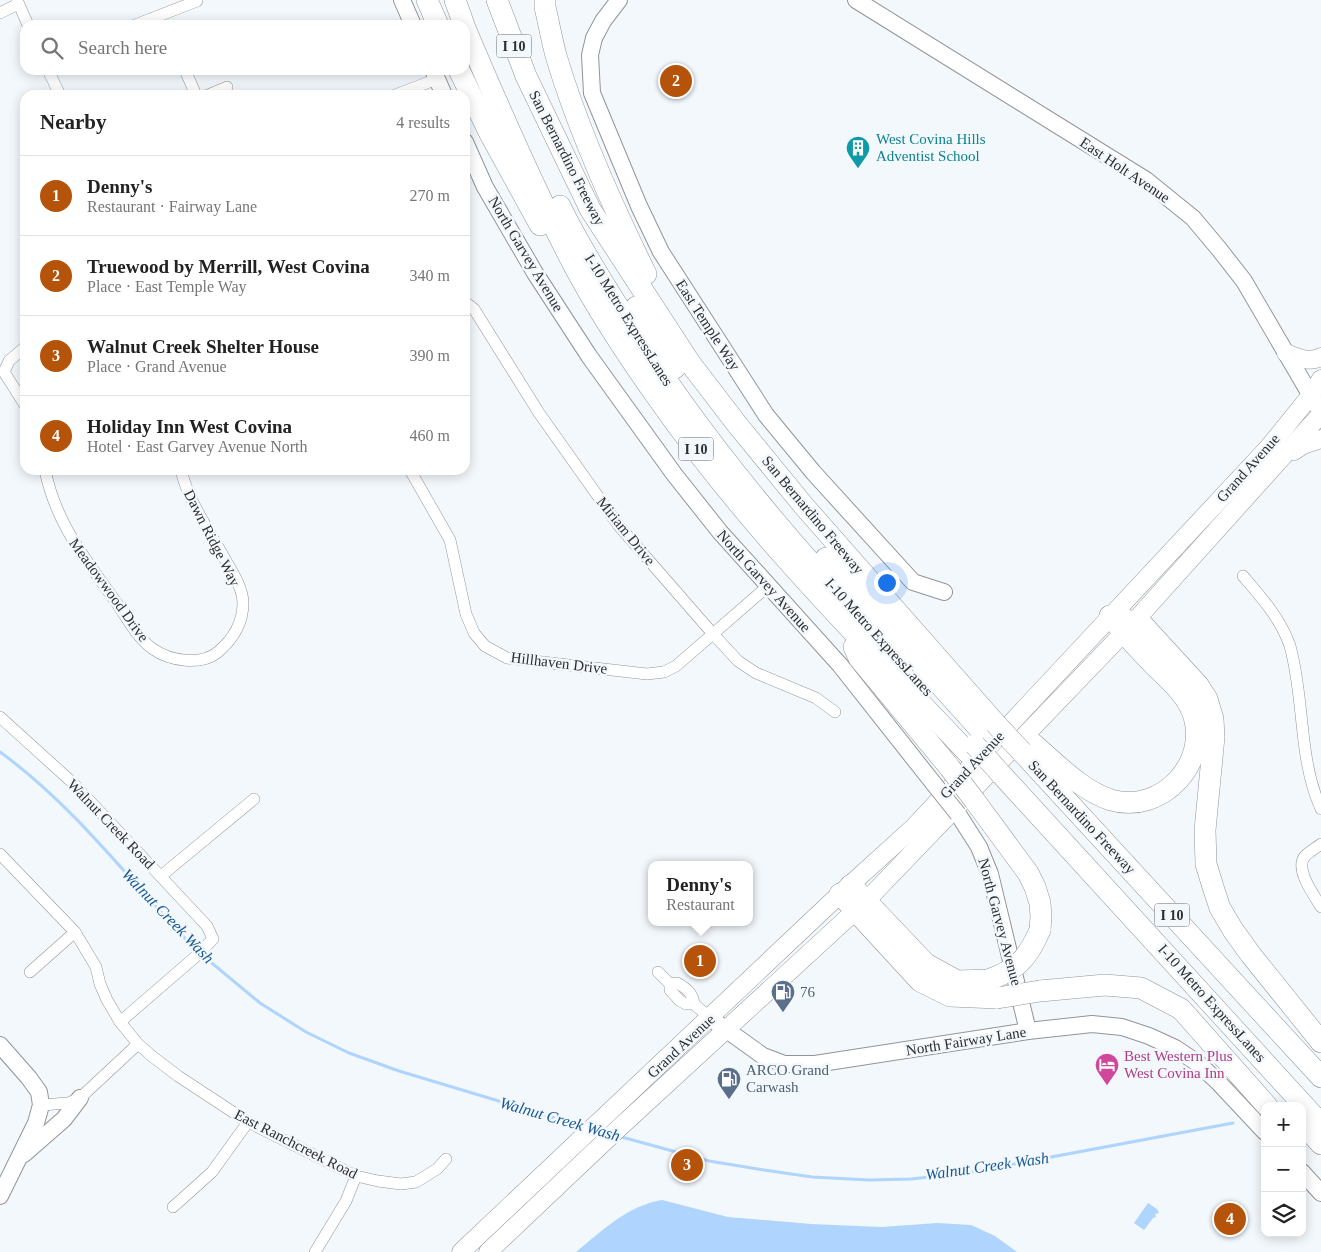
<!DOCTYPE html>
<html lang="en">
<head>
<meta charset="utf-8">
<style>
  :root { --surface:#fff; --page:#f2f2f2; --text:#222; --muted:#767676; --line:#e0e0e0; --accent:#b45309 }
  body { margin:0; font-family:"Times New Roman",serif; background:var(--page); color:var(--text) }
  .controls { position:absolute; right:15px; bottom:15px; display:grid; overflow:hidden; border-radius:10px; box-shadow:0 2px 12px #0003 }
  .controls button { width:45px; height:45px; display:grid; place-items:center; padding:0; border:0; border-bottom:1px solid var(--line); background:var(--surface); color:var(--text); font:25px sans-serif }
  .you { position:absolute; left:886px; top:582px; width:18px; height:18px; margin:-12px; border:4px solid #fff; border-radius:50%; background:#1a73e8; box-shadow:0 0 0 8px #1a73e833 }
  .badge { display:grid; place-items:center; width:32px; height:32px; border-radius:50%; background:var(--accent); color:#fff; font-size:16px; font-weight:700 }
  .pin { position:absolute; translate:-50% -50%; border:2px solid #fff; box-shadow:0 1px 5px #0006 }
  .popup { position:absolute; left:648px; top:861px; width:105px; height:65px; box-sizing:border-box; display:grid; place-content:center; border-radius:10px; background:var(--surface); filter:drop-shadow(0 1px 4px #0005); font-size:16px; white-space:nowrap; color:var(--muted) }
  .popup b { font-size:19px; color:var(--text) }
  .popup::after { content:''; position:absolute; left:50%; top:100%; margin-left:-10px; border:10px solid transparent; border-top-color:var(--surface) }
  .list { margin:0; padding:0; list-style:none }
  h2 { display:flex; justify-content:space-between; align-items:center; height:65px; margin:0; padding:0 20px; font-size:21px }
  h2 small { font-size:16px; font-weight:400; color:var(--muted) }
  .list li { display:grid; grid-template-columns:32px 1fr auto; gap:15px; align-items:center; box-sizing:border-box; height:80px; padding:0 20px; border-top:1px solid var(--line) }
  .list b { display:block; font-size:19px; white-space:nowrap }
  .list p { margin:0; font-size:16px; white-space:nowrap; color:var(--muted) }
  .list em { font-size:16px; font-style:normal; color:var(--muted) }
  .icon { flex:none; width:28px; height:28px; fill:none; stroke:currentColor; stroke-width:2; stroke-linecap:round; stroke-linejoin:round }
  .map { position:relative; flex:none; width:1321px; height:1252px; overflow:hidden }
  .search { position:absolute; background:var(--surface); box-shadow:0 2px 12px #0003; left:20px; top:20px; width:450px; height:55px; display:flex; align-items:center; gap:12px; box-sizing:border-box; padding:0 18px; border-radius:15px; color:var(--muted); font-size:19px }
  .panel { position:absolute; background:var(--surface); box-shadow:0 2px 12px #0003; left:20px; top:90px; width:450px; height:385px; border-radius:15px }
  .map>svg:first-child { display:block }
  .water { fill:#afd4fe }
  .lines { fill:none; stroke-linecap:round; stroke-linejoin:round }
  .stream { stroke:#afd4fe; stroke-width:3 }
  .street-casing { stroke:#909599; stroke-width:12 }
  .secondary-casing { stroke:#909599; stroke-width:18 }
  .primary-casing { stroke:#909599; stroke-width:19 }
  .highway-casing { stroke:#909599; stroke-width:22 }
  .street { stroke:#fff; stroke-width:11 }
  .secondary { stroke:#fff; stroke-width:16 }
  .primary { stroke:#fff; stroke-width:18 }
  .highway { stroke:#fff; stroke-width:21 }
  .secondary-bridge-casing { stroke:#909599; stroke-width:18; stroke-linecap:butt }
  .highway-bridge-casing { stroke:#909599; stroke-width:22; stroke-linecap:butt }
  .secondary-bridge { stroke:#fff; stroke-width:16 }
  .highway-bridge { stroke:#fff; stroke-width:21 }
  .labels { text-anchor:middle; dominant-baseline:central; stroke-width:5; stroke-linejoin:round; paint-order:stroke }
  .shield { fill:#f3f8fd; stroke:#686b6d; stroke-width:1 }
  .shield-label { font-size:14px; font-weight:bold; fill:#2c2e2f }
  .culture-label { font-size:15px; fill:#0d838f; stroke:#f3f8fd; text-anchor:start }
  .street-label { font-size:15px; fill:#2c2e2f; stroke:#f3f8fd }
  .service-label { font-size:15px; fill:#4e5e75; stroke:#f3f8fd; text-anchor:start }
  .hotel-label { font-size:15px; fill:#b23c85; stroke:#f3f8fd; text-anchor:start }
  .water-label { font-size:16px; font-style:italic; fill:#175895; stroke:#f3f8fd }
</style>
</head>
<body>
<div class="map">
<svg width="1321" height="1252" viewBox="0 0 1321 1252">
  <rect width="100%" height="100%" fill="#f3f8fd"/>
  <!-- water -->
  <g class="water">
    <path d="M 662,1200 L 728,1217 L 811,1224 L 882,1227 L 937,1223 L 971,1225 L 995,1236 L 1017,1252 L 576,1252 C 603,1230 627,1206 662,1200 Z"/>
    <polygon points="1148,1203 1157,1209 1159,1213 1155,1214 1156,1217 1153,1218 1144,1230 1134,1223"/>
  </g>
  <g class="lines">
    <!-- stream -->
    <g class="stream">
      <path d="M 0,752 C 76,807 132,884 196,950"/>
      <polyline points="201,954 260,1003 306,1032 349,1053 399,1071 585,1127"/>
      <polyline points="618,1136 709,1161 764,1170 812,1177 869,1180 911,1179 966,1173 1233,1123"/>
    </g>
    <defs>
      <g id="street">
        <polyline points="17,0 28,25"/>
        <polyline points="0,13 18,4"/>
        <polyline points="135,25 197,1"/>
        <polyline points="48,70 60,95"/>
        <polyline points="185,70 196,95"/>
        <polyline points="208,95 227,87"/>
        <polyline points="395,95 437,79"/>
        <polyline points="465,302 474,309 539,413 619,526 713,634 738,661 756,673 816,698 835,712"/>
        <polyline points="25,347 9,361 4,372 25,405"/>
        <path d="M 45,470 C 56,524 85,558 116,602 C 127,618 137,638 153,649 C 170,661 201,666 218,652 C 232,640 243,623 243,603 C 243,589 233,573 226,561 C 211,533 188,501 181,470"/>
        <polyline points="410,470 450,540 466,614 474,633 485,646 507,658 647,674 664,672 676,666 768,586"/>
        <path d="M 1243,576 C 1261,597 1281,619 1290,646 C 1305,700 1298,758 1321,809"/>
        <polyline points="0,717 74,784 207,926 213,939 194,958 120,1022"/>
        <path d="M 1321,844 C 1316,848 1309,852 1305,856 C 1294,869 1314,895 1321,907"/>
        <polyline points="0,854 75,932 96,967 100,984 107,1000 120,1022 138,1044 153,1057 178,1076 248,1122 356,1176 378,1181 401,1184 416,1182 437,1169 446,1159"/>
        <polyline points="161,876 254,799"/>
        <polyline points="30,972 75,932"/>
        <polyline points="658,972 670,984 670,990 680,1001 686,1004 694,1004 710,1018"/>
        <path d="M 670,984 L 677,983 C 686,988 693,993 694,1004"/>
        <polyline points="41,1105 68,1103 80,1098 138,1044"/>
        <polyline points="173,1207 212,1172 248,1122"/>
        <polyline points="315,1252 346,1201 356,1176"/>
      </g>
      <g id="secondary">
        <polyline points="402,0 413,25"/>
        <polyline points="619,0 603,21 594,38 590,55 592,93 639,206 661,252 766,415 813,472 913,582 944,592"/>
        <polyline points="856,0 1146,180 1193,218 1219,249 1244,281 1321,413"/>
        <polyline points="433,70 444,95"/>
        <polyline points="465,142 485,187 535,273 589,356 674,474 720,532 840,665 934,784"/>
        <polyline points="958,814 979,847 990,874 1028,1031"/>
        <polyline points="710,1018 763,1056 784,1064 815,1064 1028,1031 1092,1024 1122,1027 1149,1036 1175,1048 1199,1064 1219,1083 1265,1132"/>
        <polyline points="0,1045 29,1078 39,1092 41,1105 36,1123 0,1196"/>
        <polyline points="24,1154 64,1119 80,1098"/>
        <polyline points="1302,1172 1321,1193"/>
      </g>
      <g id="primary">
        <path d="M 1286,353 C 1298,358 1309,363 1321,357"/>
        <polyline points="1294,451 1303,445 1321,439"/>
        <polyline points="461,1252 840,894 914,827 1268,448 1311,395 1321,379"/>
        <polyline points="488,1252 619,1128 867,900 1134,622 1321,414"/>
      </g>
      <g id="highway">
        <polyline points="427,0 438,25"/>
        <polyline points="455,0 464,25"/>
        <polyline points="497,0 526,76 590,209 690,363 736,423 803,505 995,723"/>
        <path d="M 545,0 L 545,7 C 549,24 552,42 557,59 C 579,132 612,205 646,274"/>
        <path d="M 465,28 C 498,106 532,184 571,260 C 596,308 627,355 659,400 C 749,528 860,639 968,753"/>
        <polyline points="459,70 490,134 540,225"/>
        <path d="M 560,206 C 576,240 597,273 617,305 C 690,423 779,532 875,633"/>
        <polyline points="636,307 675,368"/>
        <polyline points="826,558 984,734"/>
        <polyline points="1110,616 1142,624 1198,685 1207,699 1213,719 1214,737 1205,830 1206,864 1213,887 1220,908 1233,930 1251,955 1321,1042"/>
        <polyline points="854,647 859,658 950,768"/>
        <path d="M 1031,742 C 1055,762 1080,790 1111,800 C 1162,815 1212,761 1192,711 C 1185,693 1167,678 1153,664 C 1138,649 1124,633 1110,616"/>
        <polyline points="1022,752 1321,1077"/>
        <polyline points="1001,774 1321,1124"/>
        <polyline points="975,801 1028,873 1035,887 1040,903 1041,917 1040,930"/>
        <polyline points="851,885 926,964 957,981 988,980"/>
        <polyline points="840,894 920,981 950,996 997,998"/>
        <polyline points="1040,991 1105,985 1141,988 1181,1009 1267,1106"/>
        <polyline points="1302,1123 1321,1144"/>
      </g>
    </defs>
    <!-- street casing -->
    <use href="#street" class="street-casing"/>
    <!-- secondary casing -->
    <use href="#secondary" class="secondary-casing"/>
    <!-- primary casing -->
    <use href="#primary" class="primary-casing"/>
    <!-- highway casing -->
    <use href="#highway" class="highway-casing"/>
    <!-- street -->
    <use href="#street" class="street"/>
    <!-- secondary -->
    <use href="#secondary" class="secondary"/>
    <!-- primary -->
    <use href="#primary" class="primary"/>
    <!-- highway -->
    <use href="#highway" class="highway"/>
    <defs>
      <polyline id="secondary-bridge" points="934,784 958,814"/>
      <g id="highway-bridge">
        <polyline points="995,723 1022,752"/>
        <polyline points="975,745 1001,774"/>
        <polyline points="950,768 975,801"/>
        <path d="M 988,980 C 1017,970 1028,958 1040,930"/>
        <polyline points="997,998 1040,991"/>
      </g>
    </defs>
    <!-- secondary-bridge casing -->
    <use href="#secondary-bridge" class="secondary-bridge-casing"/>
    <!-- highway-bridge casing -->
    <use href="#highway-bridge" class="highway-bridge-casing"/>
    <!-- secondary-bridge -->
    <use href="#secondary-bridge" class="secondary-bridge"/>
    <!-- highway-bridge -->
    <use href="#highway-bridge" class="highway-bridge"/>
  </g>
  <!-- icons -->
  <defs>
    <symbol id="building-pin" viewBox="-11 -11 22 30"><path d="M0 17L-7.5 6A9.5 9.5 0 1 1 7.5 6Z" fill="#0f9aa8" stroke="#f3f8fd"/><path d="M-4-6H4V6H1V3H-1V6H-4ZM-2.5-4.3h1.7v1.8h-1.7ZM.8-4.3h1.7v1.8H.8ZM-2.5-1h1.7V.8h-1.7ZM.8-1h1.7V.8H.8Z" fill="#fff"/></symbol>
    <symbol id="fuel-pin" viewBox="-11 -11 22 30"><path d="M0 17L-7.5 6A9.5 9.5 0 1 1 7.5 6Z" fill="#5c6f8a" stroke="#f3f8fd"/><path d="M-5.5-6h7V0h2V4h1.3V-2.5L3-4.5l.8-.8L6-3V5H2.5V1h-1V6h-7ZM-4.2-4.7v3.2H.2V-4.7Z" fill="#fff"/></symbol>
    <symbol id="hotel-pin" viewBox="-11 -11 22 30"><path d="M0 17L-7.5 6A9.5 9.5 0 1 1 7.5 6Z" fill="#d1479c" stroke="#f3f8fd"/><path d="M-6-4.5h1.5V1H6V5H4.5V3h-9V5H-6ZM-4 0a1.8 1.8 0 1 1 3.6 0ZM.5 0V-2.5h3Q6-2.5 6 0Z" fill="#fff"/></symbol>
  </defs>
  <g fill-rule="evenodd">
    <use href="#building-pin" x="844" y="134" width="28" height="38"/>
    <use href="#fuel-pin" x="769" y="978" width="28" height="38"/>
    <use href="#hotel-pin" x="1093" y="1051" width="28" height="38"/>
    <use href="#fuel-pin" x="715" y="1065" width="28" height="38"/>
  </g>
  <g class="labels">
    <!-- shield labels -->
    <g class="shield">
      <rect x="496.5" y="34.5" width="35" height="23" rx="4"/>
      <rect x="678.5" y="437.5" width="35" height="23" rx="4"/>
      <rect x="1154.5" y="903.5" width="35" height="23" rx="4"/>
    </g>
    <g class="shield-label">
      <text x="514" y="46">I 10</text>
      <text x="696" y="449">I 10</text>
      <text x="1172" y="915">I 10</text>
    </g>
    <!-- culture labels -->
    <g class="culture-label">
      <text x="876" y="139">West Covina Hills<tspan x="876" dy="17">Adventist School</tspan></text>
    </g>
    <!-- street labels -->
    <g class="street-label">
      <text transform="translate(567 158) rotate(63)">San Bernardino Freeway</text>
      <text transform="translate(1125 170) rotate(34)">East Holt Avenue</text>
      <text transform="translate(526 254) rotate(59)">North Garvey Avenue</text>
      <text transform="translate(629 320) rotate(58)">I-10 Metro ExpressLanes</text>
      <text transform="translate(708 325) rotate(57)">East Temple Way</text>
      <text transform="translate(1248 468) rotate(-48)">Grand Avenue</text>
      <text transform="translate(813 515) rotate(50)">San Bernardino Freeway</text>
      <text transform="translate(626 531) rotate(51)">Miriam Drive</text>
      <text transform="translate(212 538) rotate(63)">Dawn Ridge Way</text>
      <text transform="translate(764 581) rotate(48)">North Garvey Avenue</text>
      <text transform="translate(109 590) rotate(54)">Meadowwood Drive</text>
      <text transform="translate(879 637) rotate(48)">I-10 Metro ExpressLanes</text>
      <text transform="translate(559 663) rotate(7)">Hillhaven Drive</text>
      <text transform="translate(972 765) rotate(-47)">Grand Avenue</text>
      <text transform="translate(1082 817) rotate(47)">San Bernardino Freeway</text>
      <text transform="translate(111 824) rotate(46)">Walnut Creek Road</text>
      <text transform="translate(1000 922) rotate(75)">North Garvey Avenue</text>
      <text transform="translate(1212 1003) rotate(48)">I-10 Metro ExpressLanes</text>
      <text transform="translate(966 1041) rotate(-9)">North Fairway Lane</text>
      <text transform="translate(681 1046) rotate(-43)">Grand Avenue</text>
      <text transform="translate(296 1144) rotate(27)">East Ranchcreek Road</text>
    </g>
    <!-- service labels -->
    <g class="service-label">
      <text x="800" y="992">76</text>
      <text x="746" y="1070">ARCO Grand<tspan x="746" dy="17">Carwash</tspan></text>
    </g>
    <!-- hotel labels -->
    <g class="hotel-label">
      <text x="1124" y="1056">Best Western Plus<tspan x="1124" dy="17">West Covina Inn</tspan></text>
    </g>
    <!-- water labels -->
    <g class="water-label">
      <text transform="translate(168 916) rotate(46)">Walnut Creek Wash</text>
      <text transform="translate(560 1119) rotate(16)">Walnut Creek Wash</text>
      <text transform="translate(987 1166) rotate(-8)">Walnut Creek Wash</text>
    </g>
  </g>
</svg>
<div class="controls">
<button>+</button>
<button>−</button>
<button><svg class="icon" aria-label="layers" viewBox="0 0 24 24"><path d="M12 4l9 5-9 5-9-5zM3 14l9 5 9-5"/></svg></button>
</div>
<div class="you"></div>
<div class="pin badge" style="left:700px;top:961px">1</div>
<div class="popup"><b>Denny's</b>Restaurant</div>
<div class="pin badge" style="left:676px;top:81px">2</div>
<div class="pin badge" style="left:687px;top:1165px">3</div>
<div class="pin badge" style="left:1230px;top:1219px">4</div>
<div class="search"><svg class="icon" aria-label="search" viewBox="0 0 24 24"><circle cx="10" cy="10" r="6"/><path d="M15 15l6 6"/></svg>Search here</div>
<section class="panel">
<h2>Nearby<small>4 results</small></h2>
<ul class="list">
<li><span class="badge">1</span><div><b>Denny's</b><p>Restaurant · Fairway Lane</p></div><em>270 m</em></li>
<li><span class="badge">2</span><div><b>Truewood by Merrill, West Covina</b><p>Place · East Temple Way</p></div><em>340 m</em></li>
<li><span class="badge">3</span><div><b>Walnut Creek Shelter House</b><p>Place · Grand Avenue</p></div><em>390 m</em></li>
<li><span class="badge">4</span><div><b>Holiday Inn West Covina</b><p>Hotel · East Garvey Avenue North</p></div><em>460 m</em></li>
</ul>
</section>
</div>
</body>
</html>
